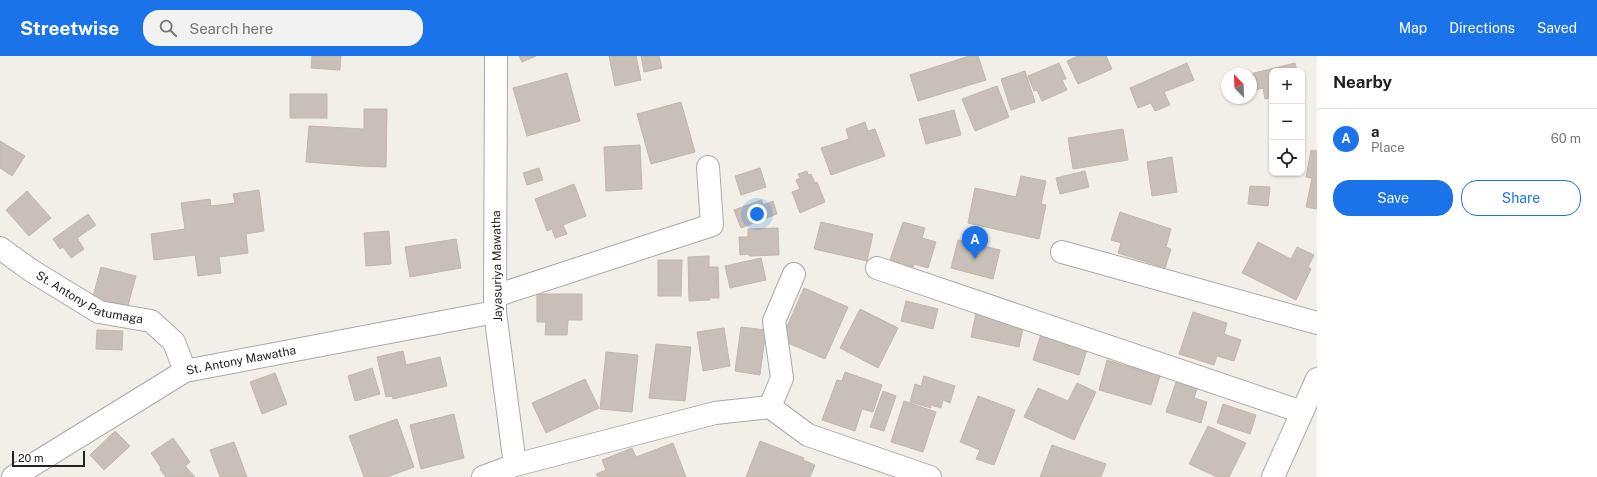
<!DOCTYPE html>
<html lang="en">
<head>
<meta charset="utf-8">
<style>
  :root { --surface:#fff; --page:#f2f2f2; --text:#202124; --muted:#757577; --line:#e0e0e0; --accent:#1a73e8 }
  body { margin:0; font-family:"Public Sans",sans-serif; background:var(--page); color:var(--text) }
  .controls { position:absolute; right:12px; top:12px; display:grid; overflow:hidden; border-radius:8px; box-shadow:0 1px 3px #0004 }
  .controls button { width:36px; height:36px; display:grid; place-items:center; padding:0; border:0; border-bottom:1px solid var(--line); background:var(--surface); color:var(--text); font:20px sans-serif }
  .compass { position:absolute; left:1221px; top:12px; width:36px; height:36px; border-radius:50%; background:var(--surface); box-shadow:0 1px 3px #0004; rotate:337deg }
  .scale { position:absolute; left:12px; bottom:10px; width:73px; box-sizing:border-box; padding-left:4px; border:2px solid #222; border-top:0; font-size:11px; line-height:14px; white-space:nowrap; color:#222; -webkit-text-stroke:3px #fff; paint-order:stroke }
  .you { position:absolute; left:757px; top:158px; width:14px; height:14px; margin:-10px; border:3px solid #fff; border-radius:50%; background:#1a73e8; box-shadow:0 0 0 6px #1a73e833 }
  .badge { display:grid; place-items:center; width:26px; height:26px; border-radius:50%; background:var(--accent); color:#fff; font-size:13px; font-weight:700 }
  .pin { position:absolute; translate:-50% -33px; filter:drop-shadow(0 1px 2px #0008) }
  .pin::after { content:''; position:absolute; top:21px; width:14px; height:12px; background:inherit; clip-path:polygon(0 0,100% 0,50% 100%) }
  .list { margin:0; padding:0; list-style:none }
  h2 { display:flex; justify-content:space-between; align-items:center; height:52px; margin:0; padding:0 16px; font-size:17px }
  h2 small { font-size:13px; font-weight:400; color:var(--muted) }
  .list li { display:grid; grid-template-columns:26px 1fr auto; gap:12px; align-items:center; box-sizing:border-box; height:60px; padding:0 16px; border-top:1px solid var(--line) }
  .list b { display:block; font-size:15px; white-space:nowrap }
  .list p { margin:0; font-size:13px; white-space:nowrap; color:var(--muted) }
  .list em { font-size:13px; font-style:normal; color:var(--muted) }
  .actions { display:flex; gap:8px; padding:12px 16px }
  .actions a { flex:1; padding:9px 0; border:1px solid var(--accent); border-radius:16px; text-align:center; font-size:14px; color:var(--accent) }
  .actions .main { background:var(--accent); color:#fff }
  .icon { flex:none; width:22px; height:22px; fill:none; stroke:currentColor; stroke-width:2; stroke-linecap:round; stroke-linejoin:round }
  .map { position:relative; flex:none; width:1317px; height:421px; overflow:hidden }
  header { display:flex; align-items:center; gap:24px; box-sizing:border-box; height:56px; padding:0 20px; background:var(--accent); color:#fff }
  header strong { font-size:19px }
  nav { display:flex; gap:22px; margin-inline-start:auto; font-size:14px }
  .search { width:280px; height:36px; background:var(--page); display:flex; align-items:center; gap:10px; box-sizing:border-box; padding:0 14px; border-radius:16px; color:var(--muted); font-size:15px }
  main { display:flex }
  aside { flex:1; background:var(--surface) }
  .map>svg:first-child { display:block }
  .building { fill:#c7bfb8; stroke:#c4b6ab }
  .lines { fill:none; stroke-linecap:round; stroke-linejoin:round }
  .minor-casing { stroke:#a9a9a9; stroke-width:24 }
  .minor { stroke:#fff; stroke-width:22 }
  .labels { text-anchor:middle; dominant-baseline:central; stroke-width:4; stroke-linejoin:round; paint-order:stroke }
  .street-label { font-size:12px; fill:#222; stroke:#fff }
</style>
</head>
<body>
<header>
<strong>Streetwise</strong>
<div class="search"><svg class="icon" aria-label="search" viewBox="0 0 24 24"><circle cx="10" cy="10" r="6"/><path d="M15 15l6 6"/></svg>Search here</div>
<nav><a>Map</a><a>Directions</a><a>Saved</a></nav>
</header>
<main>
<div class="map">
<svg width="1317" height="421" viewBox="0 0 1317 421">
  <rect width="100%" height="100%" fill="#f2efe9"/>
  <!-- building -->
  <g class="building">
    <polygon points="312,0 341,0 340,14 311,12"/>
    <polygon points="519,0 536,0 522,6"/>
    <polygon points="609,0 636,0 641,24 615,30"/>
    <polygon points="641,0 659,0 662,12 644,16"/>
    <polygon points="969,0 978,0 986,24 918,45 910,19"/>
    <polygon points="1078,0 1106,0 1112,13 1078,28 1067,5"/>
    <polygon points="1059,7 1066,23 1062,24 1067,34 1042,45 1037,34 1034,35 1028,20"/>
    <polygon points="1187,7 1194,24 1164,36 1170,49 1155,55 1151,47 1138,52 1130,32"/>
    <polygon points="1295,7 1297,15 1272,15 1272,41 1265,43 1263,32 1251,35 1250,18"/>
    <polygon points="1025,15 1035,46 1011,54 1001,23"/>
    <polygon points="567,17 580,65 527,80 513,32"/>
    <polygon points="997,30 1009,61 975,75 962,43"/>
    <rect x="290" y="38" width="37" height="24"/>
    <polygon points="681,46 695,96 651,108 637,58"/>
    <polygon points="364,53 387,53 386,111 359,110 306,106 309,70 364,73"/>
    <polygon points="954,54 961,79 926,88 919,63"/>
    <polygon points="865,66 868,75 875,73 885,100 831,119 821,92 849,83 846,73"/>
    <polygon points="1123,73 1128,104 1073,113 1068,82"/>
    <polygon points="0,85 25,100 12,120 0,112"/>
    <polygon points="640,89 642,133 606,135 604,91"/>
    <polygon points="1311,94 1317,95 1317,153 1306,151 1312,122 1306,121"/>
    <polygon points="1172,101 1177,136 1152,140 1147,106"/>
    <polygon points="539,112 543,124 527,129 523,117"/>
    <polygon points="760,112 766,131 741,139 735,120"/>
    <polygon points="807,115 808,119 811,118 815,127 817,126 825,146 800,157 792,136 800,133 796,124 800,122 798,118"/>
    <polygon points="1085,115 1089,131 1060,138 1056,122"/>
    <polygon points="1021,120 1046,125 1041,148 1046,149 1039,183 968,167 975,132 1016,141"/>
    <polygon points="574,128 586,160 563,169 567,178 555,182 552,173 547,175 535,143"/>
    <polygon points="1250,130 1270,131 1268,150 1248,148"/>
    <polygon points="259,134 264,175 246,178 248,197 219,201 221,217 198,220 195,199 154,204 151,178 185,173 181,147 210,143 211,150 235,147 233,138"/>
    <polygon points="27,135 51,162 29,180 6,154"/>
    <polygon points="761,144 763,149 773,145 777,158 741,172 734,154"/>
    <polygon points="1120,156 1171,173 1166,191 1171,193 1165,212 1118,197 1121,187 1111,184"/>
    <polygon points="88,158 96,169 77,182 84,193 71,202 63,191 60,193 53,183"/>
    <polygon points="821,166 873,178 867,205 814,193"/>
    <polygon points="903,166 925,172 922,182 936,186 928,212 914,208 912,214 889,207"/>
    <polygon points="778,172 779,199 749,200 749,198 740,199 739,181 748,181 748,173"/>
    <polygon points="389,175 391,208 366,210 364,177"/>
    <polygon points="456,183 461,212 410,221 405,191"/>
    <polygon points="958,184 1000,194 993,223 951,212"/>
    <polygon points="1258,186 1291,203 1297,191 1314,199 1308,211 1311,213 1296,244 1242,217"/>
    <polygon points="709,200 709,211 718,211 719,242 709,242 710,244 689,245 688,201"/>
    <polygon points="761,202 766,224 730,232 725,210"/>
    <polygon points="658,204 682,204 681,240 658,240"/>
    <polygon points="101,211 136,220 127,253 92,244"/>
    <polygon points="804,232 848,251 825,303 781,284"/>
    <polygon points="537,238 582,238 582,264 568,264 567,279 545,279 546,266 537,266"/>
    <polygon points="906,245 938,253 933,273 901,265"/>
    <polygon points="860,253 898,272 878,312 840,292"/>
    <polygon points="1193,256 1227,267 1224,278 1241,284 1234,305 1217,300 1214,309 1179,298"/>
    <polygon points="976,257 1024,267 1019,291 971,281"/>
    <polygon points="741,271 766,274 760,319 735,315"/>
    <polygon points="724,272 730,310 703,315 697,276"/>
    <polygon points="97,274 123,275 122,294 96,293"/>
    <polygon points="1041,278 1087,294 1079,319 1033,304"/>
    <polygon points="656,288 691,291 685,345 649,342"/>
    <polygon points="403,295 406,309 440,301 447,330 393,343 392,340 386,341 377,301"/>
    <polygon points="606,296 638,299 632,356 600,353"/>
    <polygon points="1107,304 1160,320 1151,349 1099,334"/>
    <polygon points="372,312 380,338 355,345 348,320"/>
    <polygon points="845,316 882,329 873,356 862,353 855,375 822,364 837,324 842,325"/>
    <polygon points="275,317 287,348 262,358 250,326"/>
    <polygon points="924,320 955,330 950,347 943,344 941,352 931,349 931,352 910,346 915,328 921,330"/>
    <polygon points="585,323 599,352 546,377 532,347"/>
    <polygon points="1177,323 1198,330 1194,342 1207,346 1201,367 1166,356"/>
    <polygon points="1077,327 1096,336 1074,384 1024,361 1038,332 1068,345"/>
    <polygon points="883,335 896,340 884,375 870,371"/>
    <polygon points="978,340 1015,354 994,409 976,403 980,394 960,386"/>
    <polygon points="904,345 936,356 923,396 891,386"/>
    <polygon points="1223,348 1256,359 1250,378 1217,367"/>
    <polygon points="454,358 464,402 421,413 410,369"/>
    <polygon points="397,363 414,411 387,421 364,421 349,380"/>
    <polygon points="1208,370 1246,387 1229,421 1217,421 1189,408"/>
    <polygon points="115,375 130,390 104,414 90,399"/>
    <polygon points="173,382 190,406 185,410 195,421 166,421 160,414 161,412 151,397"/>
    <polygon points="760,385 804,402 803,404 815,409 810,421 746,421"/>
    <polygon points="234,386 247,421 220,421 210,394"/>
    <polygon points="673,387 686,421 598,421 596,418 606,414 602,404 632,392 636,401"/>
    <polygon points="1052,389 1106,408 1101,421 1040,421"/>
  </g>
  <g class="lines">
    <defs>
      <g id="minor">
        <path id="s1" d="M 0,192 L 32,215 L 99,256 L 151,265 L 174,286 L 185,315"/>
        <polyline points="1062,196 1317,267"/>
        <polyline points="877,212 1302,356"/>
        <polyline points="495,240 712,169 708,111"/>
        <polyline points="770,351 782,322 774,265 794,218"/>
        <polyline points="515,409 715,357 770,351 808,379 930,421"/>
        <path id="s2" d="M 13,421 L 185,315 L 495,256"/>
        <polyline points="483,421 515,409 495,256 496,0"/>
        <polyline points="1273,421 1317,323"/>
      </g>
    </defs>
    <!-- minor casing -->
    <use href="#minor" class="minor-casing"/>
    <!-- minor -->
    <use href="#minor" class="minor"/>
  </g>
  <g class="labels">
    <!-- street labels -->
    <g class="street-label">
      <text transform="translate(497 210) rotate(-91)">Jayasuriya Mawatha</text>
      <text stroke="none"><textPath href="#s1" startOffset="104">St. Antony Patumaga</textPath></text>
      <text stroke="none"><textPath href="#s2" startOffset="259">St. Antony Mawatha</textPath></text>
    </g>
  </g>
</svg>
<div class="controls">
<button>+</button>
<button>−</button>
<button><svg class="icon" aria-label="locate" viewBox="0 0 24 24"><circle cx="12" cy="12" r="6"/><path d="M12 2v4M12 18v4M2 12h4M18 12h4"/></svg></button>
</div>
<svg class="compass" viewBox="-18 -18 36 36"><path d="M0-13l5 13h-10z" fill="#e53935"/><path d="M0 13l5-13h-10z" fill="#757577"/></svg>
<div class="scale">20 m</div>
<div class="you"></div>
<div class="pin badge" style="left:975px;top:203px">A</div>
</div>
<aside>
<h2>Nearby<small></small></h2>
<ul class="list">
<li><span class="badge">A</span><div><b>a</b><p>Place</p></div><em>60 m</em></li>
</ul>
<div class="actions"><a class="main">Save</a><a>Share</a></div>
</aside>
</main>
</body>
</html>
